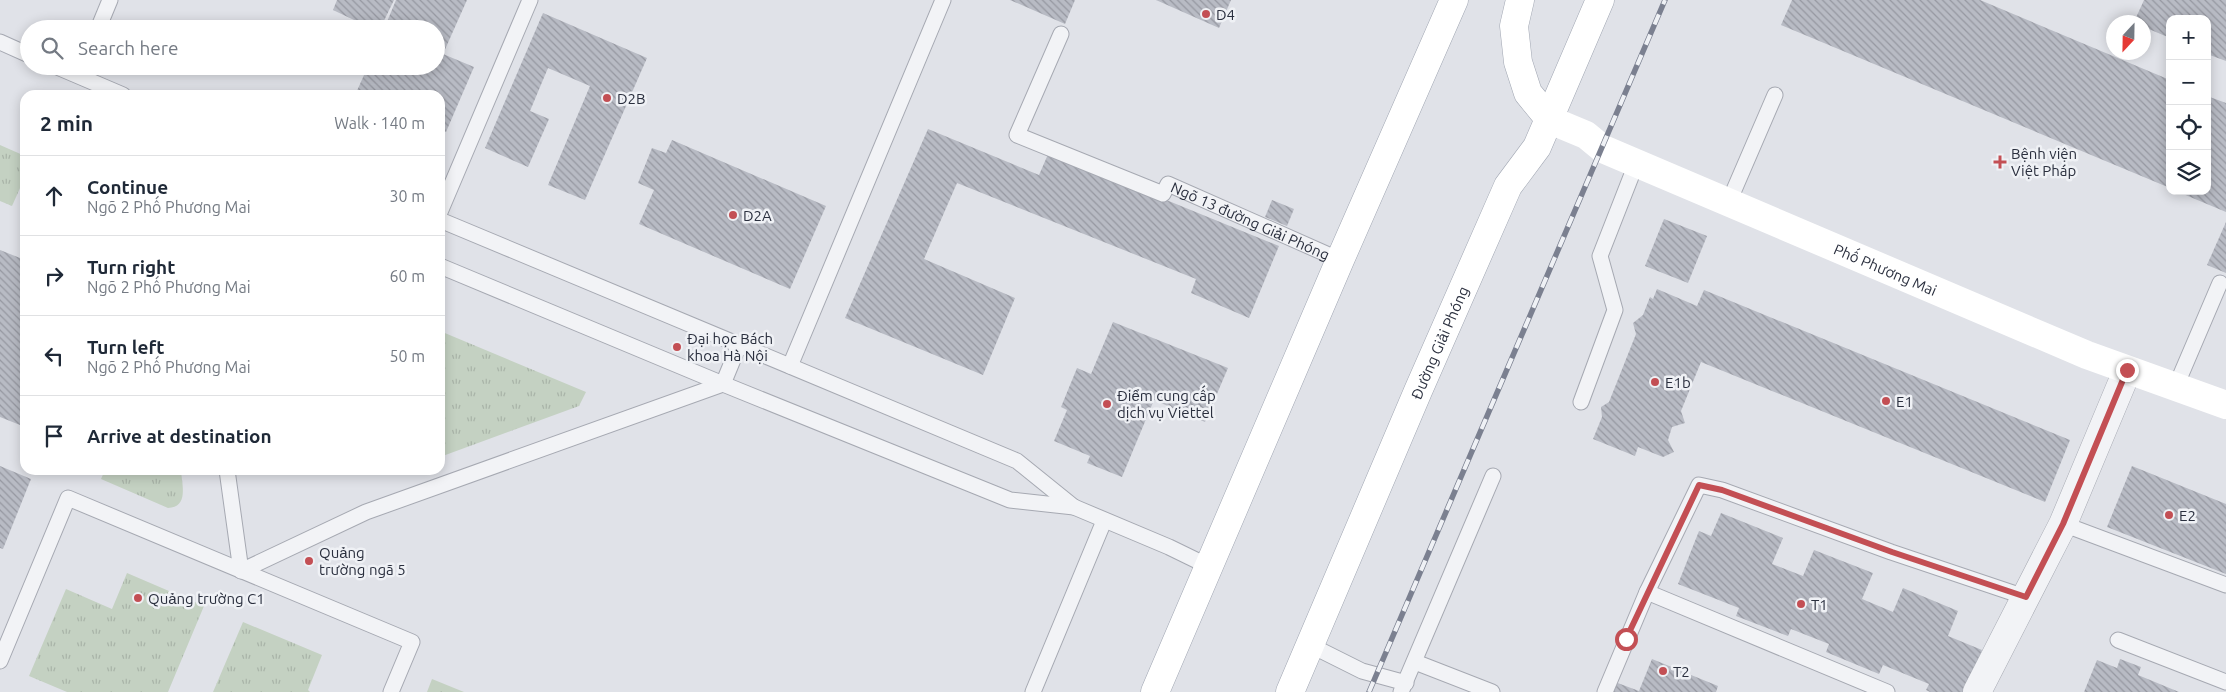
<!DOCTYPE html>
<html lang="en">
<head>
<meta charset="utf-8">
<style>
  :root { --surface:#fff; --page:#f6f6f7; --text:#1f2937; --muted:#747a83; --line:#e0e1e3 }
  body { margin:0; font-family:Ubuntu,sans-serif; background:var(--page); color:var(--text) }
  .controls { position:absolute; right:15px; top:15px; display:grid; overflow:hidden; border-radius:10px; box-shadow:0 2px 12px #0003 }
  .controls button { width:45px; height:45px; display:grid; place-items:center; padding:0; border:0; border-bottom:1px solid var(--line); background:var(--surface); color:var(--text); font:25px sans-serif }
  .compass { position:absolute; left:2106px; top:15px; width:45px; height:45px; border-radius:50%; background:var(--surface); box-shadow:0 2px 12px #0003; rotate:202deg }
  .stop { position:absolute; width:15px; height:15px; margin:-11px; border:4px solid #c34f54; border-radius:50%; background:#fff }
  .stop.end { background:#c34f54; border-color:#fff; box-shadow:0 1px 5px #0008 }
  .list { margin:0; padding:0; list-style:none }
  h2 { display:flex; justify-content:space-between; align-items:center; height:65px; margin:0; padding:0 20px; font-size:21px }
  h2 small { font-size:16px; font-weight:400; color:var(--muted) }
  .list li { display:grid; grid-template-columns:32px 1fr auto; gap:15px; align-items:center; box-sizing:border-box; height:80px; padding:0 20px; border-top:1px solid var(--line) }
  .list b { display:block; font-size:19px; white-space:nowrap }
  .list p { margin:0; font-size:16px; white-space:nowrap; color:var(--muted) }
  .list em { font-size:16px; font-style:normal; color:var(--muted) }
  .icon { flex:none; width:28px; height:28px; fill:none; stroke:currentColor; stroke-width:2; stroke-linecap:round; stroke-linejoin:round }
  .map { position:relative; flex:none; width:2226px; height:692px; overflow:hidden }
  .search { position:absolute; background:var(--surface); box-shadow:0 2px 12px #0003; left:20px; top:20px; width:425px; height:55px; display:flex; align-items:center; gap:12px; box-sizing:border-box; padding:0 18px; border-radius:28px; color:var(--muted); font-size:19px }
  .panel { position:absolute; background:var(--surface); box-shadow:0 2px 12px #0003; left:20px; top:90px; width:425px; height:385px; border-radius:15px }
  .map>svg:first-child { display:block }
  .grass { fill:url(#grass-tufts) }
  .building { fill:url(#building-back-hatch) }
  .lines { fill:none; stroke-linecap:round; stroke-linejoin:round }
  .lane-casing { stroke:#a6a9b2; stroke-width:17 }
  .street-casing { stroke:#a6a9b2; stroke-width:29 }
  .primary-casing { stroke:#a0a6b2; stroke-width:29 }
  .lane { stroke:#f2f3f6; stroke-width:15 }
  .street { stroke:#f2f3f6; stroke-width:28 }
  .secondary { stroke:#fff; stroke-width:28 }
  .primary { stroke:#fff; stroke-width:28 }
  .rail-casing { stroke:#7b8090; stroke-width:5.5 }
  .rail { stroke:#eff1f5; stroke-width:4; stroke-dasharray:11; stroke-linecap:butt }
  .route { stroke:#c34f54; stroke-width:6 }
  .poi-dot { fill:#c34f54; stroke:#eff1f5; stroke-width:2 }
  .labels { text-anchor:middle; dominant-baseline:central; stroke-width:5; stroke-linejoin:round; paint-order:stroke }
  .poi-label { font-size:15px; fill:#2a2f3e; stroke:#eff1f5; text-anchor:start }
  .street-label { font-size:15px; fill:#2a2f3e; stroke:#eff1f5 }
</style>
</head>
<body>
<div class="map">
<svg width="2226" height="692" viewBox="0 0 2226 692">
  <defs>
    <pattern id="grass-tufts" width="24" height="20" patternUnits="userSpaceOnUse" patternTransform="scale(1.25)"><rect width="24" height="20" fill="#c4d1c2"/><path d="M3 7l-1-3M5 7V3M7 7l1-3M15 17l-1-3M17 17v-4M19 17l1-3" fill="none" stroke="#a9b4a8"/></pattern>
    <pattern id="building-back-hatch" width="6" height="6" patternUnits="userSpaceOnUse" patternTransform="scale(1.25)"><rect width="6" height="6" fill="#b8bbc4"/><path d="M-1 5l2 2M0 0l6 6M5-1l2 2" fill="none" stroke="#9698a1"/></pattern>
  </defs>
  <rect width="100%" height="100%" fill="#e0e2e8"/>
  <!-- grass -->
  <g class="grass">
    <polygon points="0,145 25,156 25,177 12,206 0,201"/>
    <polygon points="440,331 586,392 579,406 440,457"/>
    <path d="M 105,470 L 181,470 C 182,485 189,507 168,508 L 101,479 Z"/>
    <polygon points="127,573 204,606 168,692 67,692 29,676 66,589 112,609"/>
    <polygon points="243,622 322,655 308,690 310,692 213,692"/>
    <polygon points="432,679 464,692 427,692"/>
  </g>
  <!-- building -->
  <g class="building">
    <polygon points="337,0 394,0 380,29 373,29 333,10"/>
    <polygon points="396,0 467,0 443,54 474,67 446,132 440,129 440,95 360,95 356,93 368,66 436,66 436,29 384,29"/>
    <polygon points="1010,0 1075,0 1065,24"/>
    <polygon points="1156,0 1231,0 1219,28"/>
    <polygon points="1792,0 1980,0 2170,80 2170,188 1781,25"/>
    <polygon points="2144,0 2226,0 2226,61 2207,54 2207,19 2170,19 2170,38 2144,27 2144,22 2134,22"/>
    <polygon points="543,13 647,58 585,200 548,185 590,86 548,68 530,111 549,119 528,167 485,148"/>
    <polygon points="2207,96 2226,103 2226,212 2176,191 2207,191"/>
    <polygon points="928,129 1039,175 1049,152 1279,246 1249,318 1191,293 1196,279 957,183 924,259 1015,298 983,375 845,318"/>
    <polygon points="672,140 826,206 790,289 639,224 654,190 638,183 652,148 666,153"/>
    <polygon points="1272,200 1294,209 1287,226 1265,217"/>
    <polygon points="1664,219 1707,236 1688,283 1645,266"/>
    <polygon points="2226,222 2226,273 2207,265"/>
    <polygon points="0,250 25,260 25,427 0,417"/>
    <polygon points="1657,289 1697,306 1704,290 2070,440 2045,502 1701,362 1681,411 1685,423 1672,427 1668,440 1674,452 1663,457 1638,447 1635,456 1593,439 1602,417 1601,407 1609,402 1636,334 1633,323 1643,315 1650,297 1653,299"/>
    <polygon points="1113,322 1228,368 1205,422 1154,400 1122,477 1087,463 1090,456 1054,441 1067,410 1061,407 1077,368 1091,374"/>
    <polygon points="0,466 31,479 3,549 0,548"/>
    <polygon points="2132,466 2226,504 2226,574 2107,527"/>
    <polygon points="1721,513 1783,538 1772,564 1803,576 1814,550 1873,573 1862,599 1893,612 1903,588 1958,611 1948,636 1982,650 1965,692 1930,692 1926,690 1929,684 1883,665 1879,674 1826,652 1829,644 1791,629 1788,636 1736,616 1739,608 1678,584 1699,531 1711,536"/>
    <polygon points="1652,659 1718,686 1716,692 1610,692 1615,682 1639,691"/>
    <polygon points="2120,659 2141,667 2138,675 2179,692 2084,692 2097,660 2117,668"/>
  </g>
  <g class="lines">
    <defs>
      <g id="lane">
        <polyline points="98,29 110,0"/>
        <path id="s1" d="M 1061,34 L 1017,135 L 1163,194 L 1168,184 L 1340,260"/>
        <polyline points="0,42 29,55"/>
        <polyline points="55,66 123,95"/>
        <polyline points="1728,204 1775,95"/>
        <polyline points="440,212 530,0"/>
        <polyline points="440,220 1017,461 1074,507 1169,547 1208,566"/>
        <polyline points="440,266 723,384 1010,500 1074,507"/>
        <polyline points="790,366 943,0"/>
        <polyline points="2176,386 2220,283"/>
        <polyline points="1581,402 1615,310 1600,256 1636,164"/>
        <polyline points="227,470 241,571 366,512 723,384 739,345"/>
        <polyline points="2063,524 2226,585"/>
        <polyline points="1647,592 1887,692"/>
        <polyline points="2118,640 2226,682"/>
        <polyline points="1310,645 1362,671 1406,683"/>
        <polyline points="0,661 68,498 412,642 391,692"/>
        <polyline points="1415,662 1492,692"/>
        <polyline points="1033,692 1104,521"/>
        <polyline points="1401,692 1493,476"/>
        <polyline points="1605,692 1647,592 1699,485 1722,490 1891,552 2025,597"/>
      </g>
      <polyline id="street" points="1977,692 2063,524 2127,371"/>
      <g id="primary">
        <polyline points="1520,0 1514,26 1518,62 1528,93 1550,120"/>
        <polyline points="1155,692 1340,260 1454,0"/>
        <path id="s3" d="M 1290,692 L 1418,391 L 1508,186 L 1537,147 L 1600,0"/>
      </g>
    </defs>
    <!-- lane casing -->
    <use href="#lane" class="lane-casing"/>
    <!-- street casing -->
    <use href="#street" class="street-casing"/>
    <!-- primary casing -->
    <use href="#primary" class="primary-casing"/>
    <!-- lane -->
    <use href="#lane" class="lane"/>
    <!-- street -->
    <use href="#street" class="street"/>
    <!-- secondary -->
    <path class="secondary" id="s2" d="M 1550,120 L 1586,135 L 1603,149 L 2087,355 L 2226,405"/>
    <!-- primary -->
    <use href="#primary" class="primary"/>
    <defs>
      <polyline id="rail" points="1369,692 1665,0"/>
    </defs>
    <!-- rail casing -->
    <use href="#rail" class="rail-casing"/>
    <!-- rail -->
    <use href="#rail" class="rail"/>
  </g>
  <g class="lines">
    <!-- route -->
    <polyline class="route" points="1626,639 1699,485 1722,490 1892,552 2026,597 2063,524 2127,370"/>
  </g>
  <!-- markers -->
  <g class="poi-dot">
    <circle cx="1206" cy="14" r="5"/>
    <circle cx="607" cy="98" r="5"/>
    <path d="M1997.5 154.5h5v5h5v5h-5v5h-5v-5h-5v-5h5z"/>
    <circle cx="733" cy="215" r="5"/>
    <circle cx="677" cy="347" r="5"/>
    <circle cx="1655" cy="382" r="5"/>
    <circle cx="1886" cy="401" r="5"/>
    <circle cx="1107" cy="404" r="5"/>
    <circle cx="2169" cy="515" r="5"/>
    <circle cx="309" cy="561" r="5"/>
    <circle cx="138" cy="598" r="5"/>
    <circle cx="1801" cy="604" r="5"/>
    <circle cx="1663" cy="671" r="5"/>
  </g>
  <g class="labels">
    <!-- poi labels -->
    <g class="poi-label">
      <text x="1216" y="14">D4</text>
      <text x="617" y="98">D2B</text>
      <text x="2011" y="153">Bệnh viện<tspan x="2011" dy="17">Việt Pháp</tspan></text>
      <text x="743" y="215">D2A</text>
      <text x="687" y="338">Đại học Bách<tspan x="687" dy="17">khoa Hà Nội</tspan></text>
      <text x="1665" y="382">E1b</text>
      <text x="1117" y="395">Điểm cung cấp<tspan x="1117" dy="17">dịch vụ Viettel</tspan></text>
      <text x="1896" y="401">E1</text>
      <text x="2179" y="515">E2</text>
      <text x="319" y="552">Quảng<tspan x="319" dy="17">trường ngã 5</tspan></text>
      <text x="148" y="598">Quảng trường C1</text>
      <text x="1811" y="604">T1</text>
      <text x="1673" y="671">T2</text>
    </g>
    <!-- street labels -->
    <g class="street-label">
      <text stroke="none"><textPath href="#s1" startOffset="369">Ngõ 13 đường Giải Phóng</textPath></text>
      <text stroke="none"><textPath href="#s2" startOffset="368">Phố Phương Mai</textPath></text>
      <text stroke="none"><textPath href="#s3" startOffset="380">Đường Giải Phóng</textPath></text>
    </g>
  </g>
</svg>
<div class="controls">
<button>+</button>
<button>−</button>
<button><svg class="icon" aria-label="locate" viewBox="0 0 24 24"><circle cx="12" cy="12" r="6"/><path d="M12 2v4M12 18v4M2 12h4M18 12h4"/></svg></button>
<button><svg class="icon" aria-label="layers" viewBox="0 0 24 24"><path d="M12 4l9 5-9 5-9-5zM3 14l9 5 9-5"/></svg></button>
</div>
<svg class="compass" viewBox="-18 -18 36 36"><path d="M0-13l5 13h-10z" fill="#e53935"/><path d="M0 13l5-13h-10z" fill="#747a83"/></svg>
<div class="stop" style="left:1626px;top:639px"></div>
<div class="stop end" style="left:2127px;top:370px"></div>
<div class="search"><svg class="icon" aria-label="search" viewBox="0 0 24 24"><circle cx="10" cy="10" r="6"/><path d="M15 15l6 6"/></svg>Search here</div>
<section class="panel">
<h2>2 min<small>Walk · 140 m</small></h2>
<ul class="list">
<li><svg class="icon" aria-label="ahead" viewBox="0 0 24 24"><path d="M12 20V5M6 11l6-6 6 6"/></svg><div><b>Continue</b><p>Ngõ 2 Phố Phương Mai</p></div><em>30 m</em></li>
<li><svg class="icon" aria-label="right" viewBox="0 0 24 24"><path d="M7 20v-9h11M14 6l5 5-5 5"/></svg><div><b>Turn right</b><p>Ngõ 2 Phố Phương Mai</p></div><em>60 m</em></li>
<li><svg class="icon" aria-label="left" viewBox="0 0 24 24"><path d="M17 20v-9H6M10 6l-5 5 5 5"/></svg><div><b>Turn left</b><p>Ngõ 2 Phố Phương Mai</p></div><em>50 m</em></li>
<li><svg class="icon" aria-label="arrive" viewBox="0 0 24 24"><path d="M6 21V4h12l-3 4 3 4H6"/></svg><div><b>Arrive at destination</b></div></li>
</ul>
</section>
</div>
</body>
</html>
